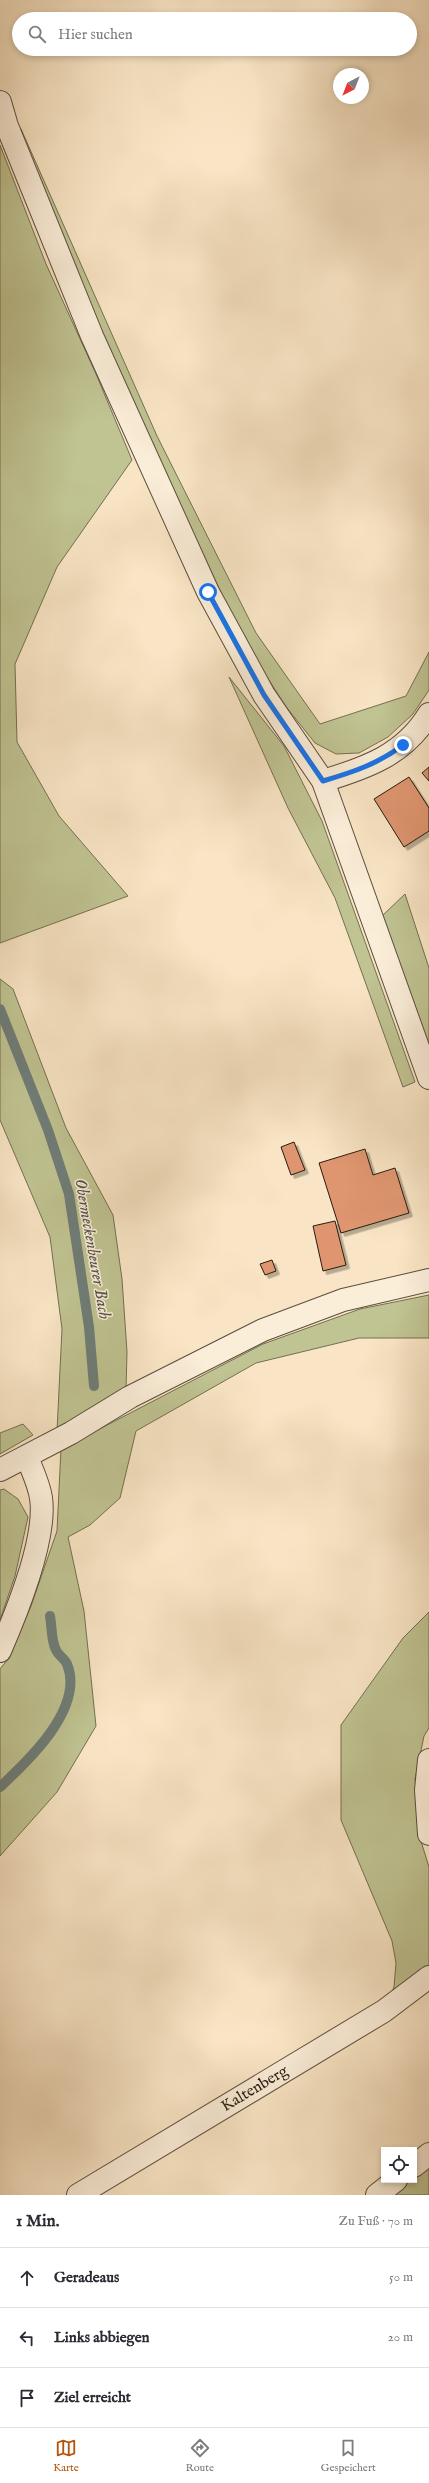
<!DOCTYPE html>
<html lang="de">
<head>
<meta charset="utf-8">
<style>
  :root { --surface:#fff; --page:#f2f2f3; --text:#2b2b33; --muted:#7c7c81; --line:#e1e1e2; --accent:#b45309 }
  body { margin:0; font-family:"IM FELL English",serif; background:var(--page); color:var(--text) }
  .controls { position:absolute; right:12px; bottom:12px; display:grid; overflow:hidden; border-radius:0px; box-shadow:0 2px 6px #0003 }
  .controls button { width:36px; height:36px; display:grid; place-items:center; padding:0; border:0; border-bottom:1px solid var(--line); background:var(--surface); color:var(--text); font:20px sans-serif }
  .compass { position:absolute; left:333px; top:68px; width:36px; height:36px; border-radius:50%; background:var(--surface); box-shadow:0 2px 6px #0003; rotate:222deg }
  .stop { position:absolute; width:12px; height:12px; margin:-9px; border:3px solid #1a73e8; border-radius:50%; background:#fff }
  .stop.end { background:#1a73e8; border-color:#fff; box-shadow:0 1px 4px #0008 }
  .list { margin:0; padding:0; list-style:none }
  h2 { display:flex; justify-content:space-between; align-items:center; height:52px; margin:0; padding:0 16px; font-size:17px }
  h2 small { font-size:13px; font-weight:400; color:var(--muted) }
  .list li { display:grid; grid-template-columns:26px 1fr auto; gap:12px; align-items:center; box-sizing:border-box; height:60px; padding:0 16px; border-top:1px solid var(--line) }
  .list b { display:block; font-size:15px; white-space:nowrap }
  .list em { font-size:13px; font-style:normal; color:var(--muted) }
  .icon { flex:none; width:22px; height:22px; fill:none; stroke:currentColor; stroke-width:2; stroke-linecap:round; stroke-linejoin:round }
  .map { position:relative; flex:none; width:429px; height:2195px; overflow:hidden }
  .search { position:absolute; background:var(--surface); box-shadow:0 2px 6px #0003; left:12px; right:12px; top:12px; height:44px; display:flex; align-items:center; gap:10px; box-sizing:border-box; padding:0 14px; border-radius:22px; color:var(--muted); font-size:15px }
  .sheet { height:232px; background:var(--surface) }
  nav { display:flex; justify-content:space-around; align-items:center; box-sizing:border-box; height:56px; border-top:1px solid var(--line); background:var(--surface); font-size:11px; color:var(--muted) }
  nav a { display:grid; justify-items:center; gap:2px }
  nav .on { color:var(--accent) }
  .map>svg:first-child { display:block }
  .green { fill:#c0c392; stroke:#737052 }
  .lines { fill:none; stroke-linecap:round; stroke-linejoin:round }
  .stream { stroke:#6f7d78; stroke-width:10 }
  .building { fill:#df9670; stroke:#261c11; filter:url(#shadow) }
  .minor-casing { stroke:#5b4e3e; stroke-width:24 }
  .minor { stroke:#fbeed9; stroke-width:22 }
  .route { stroke:#1a73e8; stroke-width:5 }
  .labels { text-anchor:middle; dominant-baseline:central; stroke-width:3; stroke-linejoin:round; paint-order:stroke }
  .street-label { font-size:16px; fill:#261c11; stroke:#fbeed9 }
  .water-label { font-size:17px; font-style:italic; fill:#51544d; stroke:#fbeed9 }
</style>
</head>
<body>
<div class="map">
<svg width="429" height="2195" viewBox="0 0 429 2195">
  <defs>
    <filter id="shadow"><feDropShadow dx="3.5" dy="3.5" stdDeviation="0" flood-color="#0004"/></filter>
  </defs>
  <rect width="100%" height="100%" fill="#f9e5c5"/>
  <filter id="stains"><feTurbulence type="fractalNoise" baseFrequency=".005" numOctaves="4"/><feColorMatrix values="0 0 0 0 .2 0 0 0 0 .09 0 0 0 0 .02 0 0 0 .5 -.17"/></filter>
  <radialGradient id="worn" r=".72"><stop offset=".6" stop-color="#630" stop-opacity="0"/><stop offset="1" stop-color="#630" stop-opacity=".3"/></radialGradient>
  <!-- green -->
  <g class="green">
    <polygon points="21,129 157,436 256,633 320,724 406,696 429,652 429,690 413,714 388,737 359,753 336,754 315,743 287,708 246,645 141,424 41,189"/>
    <polygon points="0,145 46,264 96,374 132,460 57,567 15,664 17,742 59,816 128,896 0,943"/>
    <polygon points="229,677 284,746 322,821 415,1082 403,1087 335,898 288,808"/>
    <polygon points="405,894 429,968 429,1053 382,916"/>
    <polygon points="0,979 13,989 66,1128 113,1215 122,1279 127,1352 126,1390 57,1431 62,1329 50,1237 0,1120"/>
    <polygon points="429,1295 429,1338 359,1338 256,1363 136,1431 120,1498 90,1525 68,1537 84,1611 96,1726 57,1792 0,1856 0,1669 9,1658 31,1606 57,1531 61,1449 263,1344 360,1309"/>
    <polygon points="23,1424 33,1435 0,1454 0,1433"/>
    <polygon points="4,1489 18,1499 28,1517 15,1576 0,1620 0,1490"/>
    <polygon points="429,1612 429,1728 424,1736 415,1779 420,1838 429,1867 429,1977 384,2011 394,1987 396,1963 392,1941 341,1820 341,1725 403,1638"/>
    <polygon points="429,2154 429,2195 377,2195 396,2180 414,2180 414,2166"/>
  </g>
  <g class="lines">
    <!-- stream -->
    <g class="stream">
      <polyline points="0,1009 48,1130 69,1194 89,1327 94,1386"/>
      <path d="M 0,1787 C 28,1761 85,1708 67,1664 C 65,1659 58,1655 56,1650 C 51,1641 52,1626 50,1616"/>
    </g>
  </g>
  <!-- building -->
  <g class="building">
    <polygon points="429,767 429,781 422,773"/>
    <polygon points="409,777 429,808 429,831 404,847 374,799"/>
    <polygon points="294,1142 305,1170 291,1175 281,1147"/>
    <polygon points="365,1149 373,1175 395,1168 409,1213 341,1233 319,1163"/>
    <polygon points="335,1221 346,1265 323,1271 313,1226"/>
    <polygon points="272,1260 276,1271 265,1275 260,1264"/>
  </g>
  <g class="lines">
    <defs>
      <g id="minor">
        <polyline points="0,102 7,126 92,336 208,592 264,695 323,781 429,1078"/>
        <path d="M 323,781 C 366,768 404,755 429,714"/>
        <polyline points="0,1470 71,1433 130,1397 263,1330 343,1300 429,1280"/>
        <path d="M 0,1651 C 16,1614 47,1538 41,1498 C 39,1484 32,1470 27,1457"/>
        <polyline points="429,1760 426,1790 429,1834"/>
        <polyline points="414,2166 429,2154"/>
        <polyline points="78,2195 384,2011 429,1977"/>
        <polyline points="377,2195 396,2180"/>
      </g>
    </defs>
    <!-- minor casing -->
    <use href="#minor" class="minor-casing"/>
    <!-- minor -->
    <use href="#minor" class="minor"/>
  </g>
  <g class="lines">
    <!-- route -->
    <path class="route" d="M 208,592 L 264,695 L 323,781 C 353,772 378,764 403,745"/>
  </g>
  <g class="labels">
    <!-- street labels -->
    <g class="street-label">
      <text transform="translate(255 2089) rotate(-31)">Kaltenberg</text>
    </g>
    <!-- water labels -->
    <g class="water-label">
      <text transform="translate(92 1249) rotate(80)">Obermeckenbeurer Bach</text>
    </g>
  </g>
  <rect width="100%" height="100%" filter="url(#stains)"/>
  <rect width="100%" height="100%" fill="url(#worn)"/>
</svg>
<div class="controls">
<button><svg class="icon" aria-label="locate" viewBox="0 0 24 24"><circle cx="12" cy="12" r="6"/><path d="M12 2v4M12 18v4M2 12h4M18 12h4"/></svg></button>
</div>
<svg class="compass" viewBox="-18 -18 36 36"><path d="M0-13l5 13h-10z" fill="#e53935"/><path d="M0 13l5-13h-10z" fill="#7c7c81"/></svg>
<div class="stop" style="left:208px;top:592px"></div>
<div class="stop end" style="left:403px;top:745px"></div>
<div class="search"><svg class="icon" aria-label="search" viewBox="0 0 24 24"><circle cx="10" cy="10" r="6"/><path d="M15 15l6 6"/></svg>Hier suchen</div>
</div>
<section class="sheet">
<h2>1 Min.<small>Zu Fuß · 70 m</small></h2>
<ul class="list">
<li><svg class="icon" aria-label="ahead" viewBox="0 0 24 24"><path d="M12 20V5M6 11l6-6 6 6"/></svg><div><b>Geradeaus</b></div><em>50 m</em></li>
<li><svg class="icon" aria-label="left" viewBox="0 0 24 24"><path d="M17 20v-9H6M10 6l-5 5 5 5"/></svg><div><b>Links abbiegen</b></div><em>20 m</em></li>
<li><svg class="icon" aria-label="arrive" viewBox="0 0 24 24"><path d="M6 21V4h12l-3 4 3 4H6"/></svg><div><b>Ziel erreicht</b></div></li>
</ul>
</section>
<nav>
<a class="on"><svg class="icon" aria-label="map" viewBox="0 0 24 24"><path d="M3 6l6-2 6 2 6-2v14l-6 2-6-2-6 2zM9 4v14M15 6v14"/></svg>Karte</a>
<a><svg class="icon" aria-label="directions" viewBox="0 0 24 24"><path d="M12 3l9 9-9 9-9-9zM9 14v-3h6M13 9l2 2-2 2"/></svg>Route</a>
<a><svg class="icon" aria-label="saved" viewBox="0 0 24 24"><path d="M7 4h10v16l-5-4-5 4z"/></svg>Gespeichert</a>
</nav>
</body>
</html>
